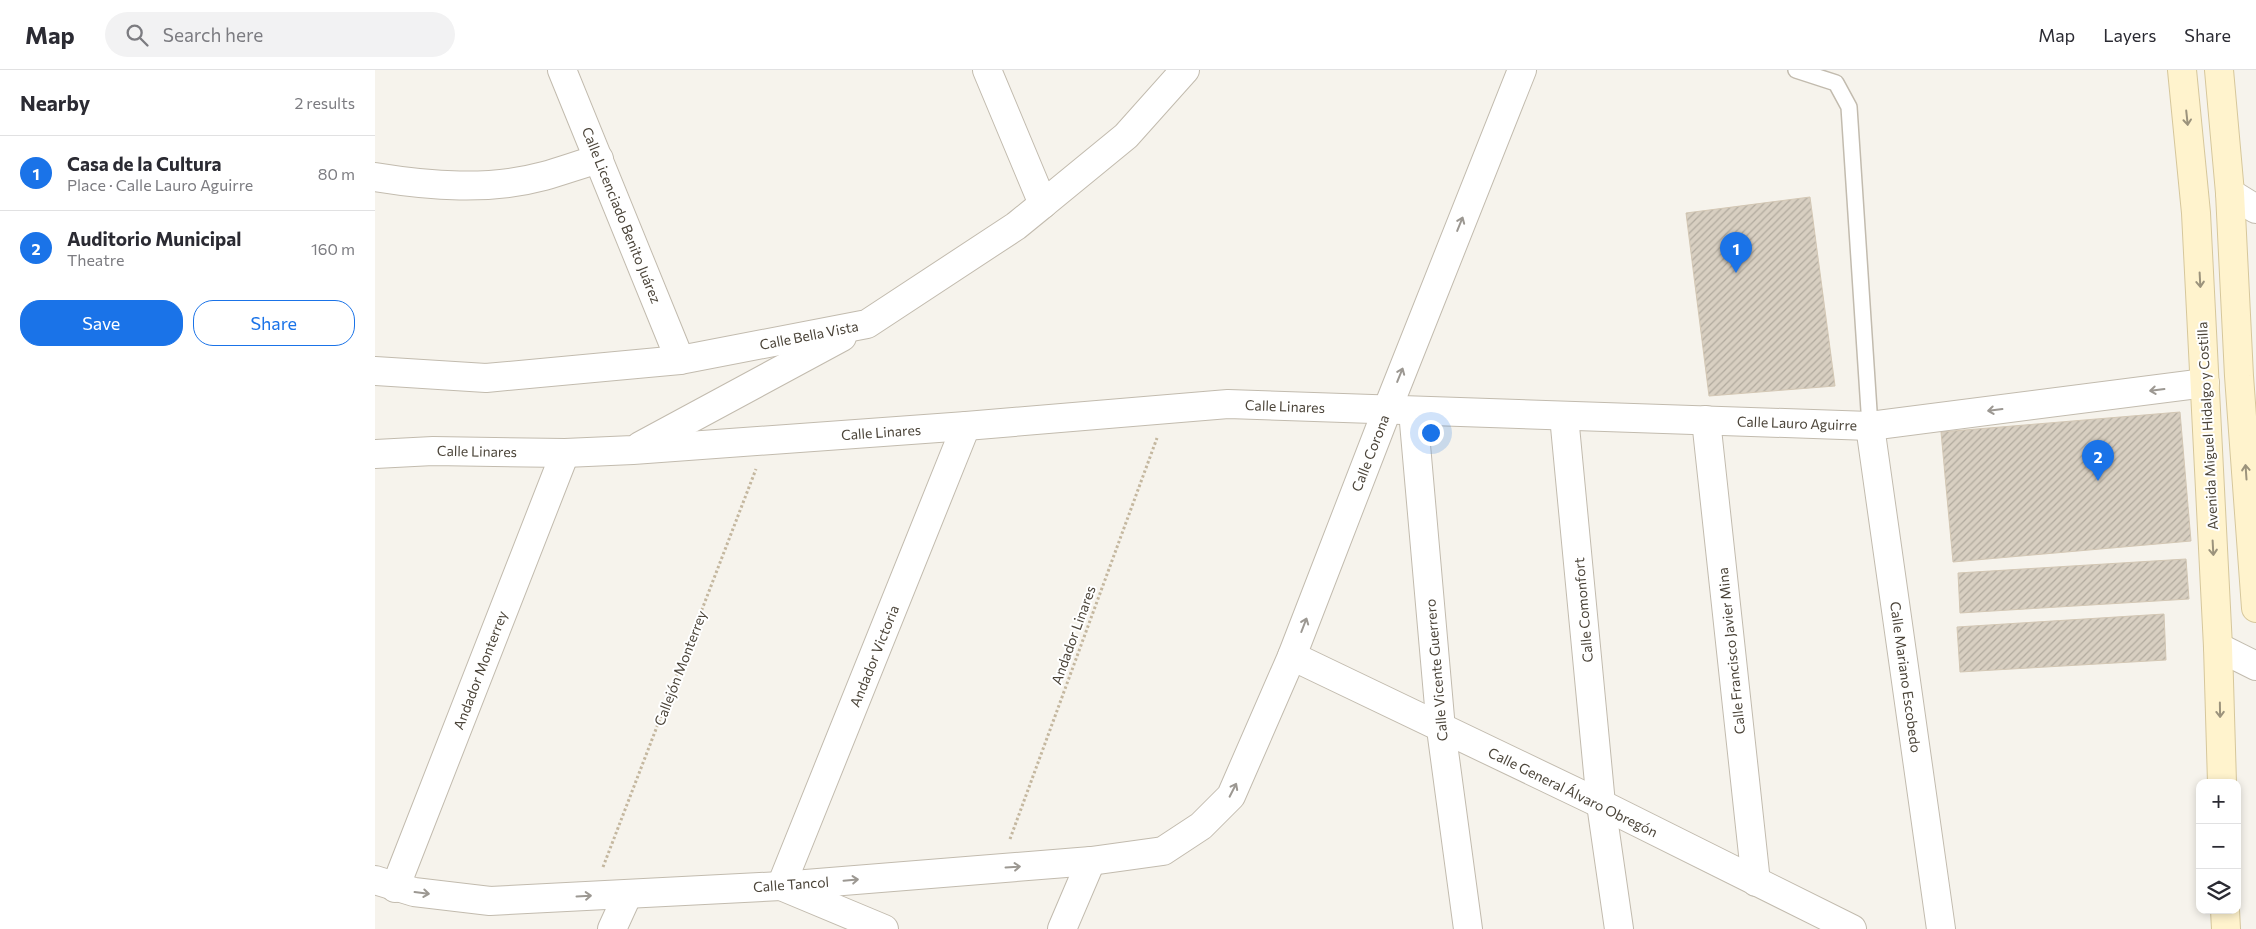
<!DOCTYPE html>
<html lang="en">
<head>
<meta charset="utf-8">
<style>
  :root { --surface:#fff; --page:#f2f2f3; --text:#2b2b33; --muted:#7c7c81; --line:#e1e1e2; --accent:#1a73e8 }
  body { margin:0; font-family:Commissioner,sans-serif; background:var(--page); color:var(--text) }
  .controls { position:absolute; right:15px; bottom:15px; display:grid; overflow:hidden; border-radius:10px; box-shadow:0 2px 8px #0003 }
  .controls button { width:45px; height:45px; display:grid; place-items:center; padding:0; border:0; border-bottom:1px solid var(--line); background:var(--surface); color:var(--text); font:25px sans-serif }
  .you { position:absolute; left:1055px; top:362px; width:18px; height:18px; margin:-12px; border:4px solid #fff; border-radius:50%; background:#1a73e8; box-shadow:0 0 0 8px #1a73e833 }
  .badge { display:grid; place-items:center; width:32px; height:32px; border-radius:50%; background:var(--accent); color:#fff; font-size:16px; font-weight:700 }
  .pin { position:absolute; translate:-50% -41px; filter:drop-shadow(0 1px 2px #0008) }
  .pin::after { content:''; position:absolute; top:26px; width:18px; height:15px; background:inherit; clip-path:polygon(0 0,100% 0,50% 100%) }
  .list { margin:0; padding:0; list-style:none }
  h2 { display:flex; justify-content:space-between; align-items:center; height:65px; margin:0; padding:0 20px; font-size:21px }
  h2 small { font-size:16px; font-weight:400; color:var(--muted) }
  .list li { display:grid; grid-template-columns:32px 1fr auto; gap:15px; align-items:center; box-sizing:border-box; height:75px; padding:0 20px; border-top:1px solid var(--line) }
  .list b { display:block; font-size:19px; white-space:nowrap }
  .list p { margin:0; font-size:16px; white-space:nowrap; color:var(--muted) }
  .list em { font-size:16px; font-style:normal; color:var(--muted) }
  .actions { display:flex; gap:10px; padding:15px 20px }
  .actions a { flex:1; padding:11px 0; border:1px solid var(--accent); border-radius:20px; text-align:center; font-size:18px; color:var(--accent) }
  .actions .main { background:var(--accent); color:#fff }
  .icon { flex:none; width:28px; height:28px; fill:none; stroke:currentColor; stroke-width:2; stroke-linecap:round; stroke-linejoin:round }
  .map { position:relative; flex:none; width:1881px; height:859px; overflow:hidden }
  header { display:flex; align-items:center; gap:30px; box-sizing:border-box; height:70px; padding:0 25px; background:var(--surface); border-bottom:1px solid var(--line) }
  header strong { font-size:24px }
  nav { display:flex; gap:28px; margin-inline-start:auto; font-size:18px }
  .search { width:350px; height:45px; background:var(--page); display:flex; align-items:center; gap:12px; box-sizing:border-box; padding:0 18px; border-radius:28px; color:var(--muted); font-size:19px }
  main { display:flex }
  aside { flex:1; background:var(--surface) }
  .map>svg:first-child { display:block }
  .building { fill:url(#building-hatch); stroke:#d3c7b4 }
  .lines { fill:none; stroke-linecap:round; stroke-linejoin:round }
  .service-casing { stroke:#c2bbae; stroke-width:18 }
  .minor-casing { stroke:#c2bbae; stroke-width:30 }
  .tertiary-casing { stroke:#c2bbae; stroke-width:30 }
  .secondary-casing { stroke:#d6c79b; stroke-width:30 }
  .path { stroke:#c4b79f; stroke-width:3; stroke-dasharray:2.5 2.5; stroke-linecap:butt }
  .service { stroke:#fff; stroke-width:15 }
  .minor { stroke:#fff; stroke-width:28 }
  .tertiary { stroke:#fff; stroke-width:28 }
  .secondary { stroke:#fff3cd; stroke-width:28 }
  .oneway { stroke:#9c937c }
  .oneway2 { stroke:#9c9892 }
  .labels { text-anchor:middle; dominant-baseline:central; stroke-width:4; stroke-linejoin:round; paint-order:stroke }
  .street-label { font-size:14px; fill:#4b4439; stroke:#fff }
</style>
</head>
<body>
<header>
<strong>Map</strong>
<div class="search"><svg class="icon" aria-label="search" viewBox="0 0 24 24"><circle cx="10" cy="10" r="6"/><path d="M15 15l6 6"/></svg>Search here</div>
<nav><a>Map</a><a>Layers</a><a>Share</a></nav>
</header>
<main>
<aside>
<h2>Nearby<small>2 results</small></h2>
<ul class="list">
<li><span class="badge">1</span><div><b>Casa de la Cultura</b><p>Place · Calle Lauro Aguirre</p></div><em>80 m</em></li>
<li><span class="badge">2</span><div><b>Auditorio Municipal</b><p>Theatre</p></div><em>160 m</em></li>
</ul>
<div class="actions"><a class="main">Save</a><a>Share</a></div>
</aside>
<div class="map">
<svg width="1881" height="859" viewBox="0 0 1881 859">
  <defs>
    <pattern id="building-hatch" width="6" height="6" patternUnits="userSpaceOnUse" patternTransform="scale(1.25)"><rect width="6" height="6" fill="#d8cfc1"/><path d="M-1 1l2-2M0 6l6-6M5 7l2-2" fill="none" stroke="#b1aa9e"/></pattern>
  </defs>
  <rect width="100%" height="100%" fill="#f6f3ec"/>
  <!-- building -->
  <g class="building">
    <polygon points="1435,127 1460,316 1334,326 1311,143"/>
    <polygon points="1805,342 1816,471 1578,492 1566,362"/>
    <polygon points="1811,489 1814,529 1585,543 1583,503"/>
    <polygon points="1789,544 1791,590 1585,602 1582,557"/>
  </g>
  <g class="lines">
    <defs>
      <polyline id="service" points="1421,0 1461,13 1474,37 1495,356"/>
      <g id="minor">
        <polyline points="187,0 305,290"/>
        <path d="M 0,107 C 55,116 114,121 169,106 C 187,101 206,94 224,89"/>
        <polyline points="1855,123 1881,139"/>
        <polyline points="0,301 111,308 305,290 492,254 641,156 668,134"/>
        <polyline points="1038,341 1066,659 1093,859"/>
        <polyline points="1189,346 1226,734 1244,859"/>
        <polyline points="1331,350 1381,812"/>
        <polyline points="1495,356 1566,859"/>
        <polyline points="265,376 467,267"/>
        <polyline points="0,384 58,381 190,383 258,380 591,356 853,334 1495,356 1830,313"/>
        <polyline points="1843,577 1881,596"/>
        <polyline points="917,586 1226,734 1477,859"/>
        <polyline points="0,810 39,822 115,831 406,816 716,791 788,781 826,756 856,726 917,586 1012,340 1147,0"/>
        <polyline points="20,818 190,383"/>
        <polyline points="237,859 253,824"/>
        <polyline points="509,859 406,816 591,356"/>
        <polyline points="687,859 716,791"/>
      </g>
      <polyline id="tertiary" points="612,0 668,134 751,66 810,0"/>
      <g id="secondary">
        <polyline points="1807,0 1821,143 1843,577 1847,713"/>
        <polyline points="1844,0 1855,123 1864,306 1881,538"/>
        <polyline points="1850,840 1851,859"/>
      </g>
    </defs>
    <!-- service casing -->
    <use href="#service" class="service-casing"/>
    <!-- minor casing -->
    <use href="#minor" class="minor-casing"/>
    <!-- tertiary casing -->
    <use href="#tertiary" class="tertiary-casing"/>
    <!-- secondary casing -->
    <use href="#secondary" class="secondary-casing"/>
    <!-- path -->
    <g class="path">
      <polyline points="635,769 782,368"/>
      <polyline points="228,797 381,399"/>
    </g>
    <!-- service -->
    <use href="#service" class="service"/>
    <!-- minor -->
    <use href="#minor" class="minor"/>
    <!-- tertiary -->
    <use href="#tertiary" class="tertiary"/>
    <!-- secondary -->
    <use href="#secondary" class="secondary"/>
  </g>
  <!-- one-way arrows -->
  <defs><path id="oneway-shaft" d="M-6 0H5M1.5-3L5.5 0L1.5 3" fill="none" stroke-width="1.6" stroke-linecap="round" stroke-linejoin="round" transform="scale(1.25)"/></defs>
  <g class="oneway">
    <use href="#oneway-shaft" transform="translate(1812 48) rotate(84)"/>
    <use href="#oneway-shaft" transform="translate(1825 210) rotate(87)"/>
    <use href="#oneway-shaft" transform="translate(1871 402) rotate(-94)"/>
    <use href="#oneway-shaft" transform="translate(1838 478) rotate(87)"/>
    <use href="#oneway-shaft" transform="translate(1845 640) rotate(89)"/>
  </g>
  <g class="oneway2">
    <use href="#oneway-shaft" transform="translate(1085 154) rotate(-68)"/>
    <use href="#oneway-shaft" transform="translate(1025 305) rotate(-68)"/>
    <use href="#oneway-shaft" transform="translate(1782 320) rotate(173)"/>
    <use href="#oneway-shaft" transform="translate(1620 340) rotate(173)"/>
    <use href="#oneway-shaft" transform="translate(929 555) rotate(-69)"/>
    <use href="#oneway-shaft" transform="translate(858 720) rotate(-63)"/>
    <use href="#oneway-shaft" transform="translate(638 797) rotate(-4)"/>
    <use href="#oneway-shaft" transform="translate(476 810) rotate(-5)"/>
    <use href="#oneway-shaft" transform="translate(47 823) rotate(7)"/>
    <use href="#oneway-shaft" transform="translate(209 826) rotate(-3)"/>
  </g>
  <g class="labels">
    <!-- street labels -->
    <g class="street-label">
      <text transform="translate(247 145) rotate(68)">Calle Licenciado Benito Juárez</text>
      <text transform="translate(434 265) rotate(-11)">Calle Bella Vista</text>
      <text transform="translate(910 336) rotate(2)">Calle Linares</text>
      <text transform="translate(1422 353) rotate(2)">Calle Lauro Aguirre</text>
      <text transform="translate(1832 356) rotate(-93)">Avenida Miguel Hidalgo y Costilla</text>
      <text transform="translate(506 362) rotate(-4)">Calle Linares</text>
      <text transform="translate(102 381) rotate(1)">Calle Linares</text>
      <text transform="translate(995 383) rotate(-69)">Calle Corona</text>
      <text transform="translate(1208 540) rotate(-95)">Calle Comonfort</text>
      <text transform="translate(698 565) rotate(-70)">Andador Linares</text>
      <text transform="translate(1356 581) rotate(-96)">Calle Francisco Javier Mina</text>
      <text transform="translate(499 586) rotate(-68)">Andador Victoria</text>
      <text transform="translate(305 598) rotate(-69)">Callejón Monterrey</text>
      <text transform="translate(105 600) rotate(-69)">Andador Monterrey</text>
      <text transform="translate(1061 600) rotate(-95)">Calle Vicente Guerrero</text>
      <text transform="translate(1531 607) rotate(82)">Calle Mariano Escobedo</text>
      <text transform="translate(1198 722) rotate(26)">Calle General Álvaro Obregón</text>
      <text transform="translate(416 814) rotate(-4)">Calle Tancol</text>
    </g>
  </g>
</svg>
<div class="controls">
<button>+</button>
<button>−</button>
<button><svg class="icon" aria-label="layers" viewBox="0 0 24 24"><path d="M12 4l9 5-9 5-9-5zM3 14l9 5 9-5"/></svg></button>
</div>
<div class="you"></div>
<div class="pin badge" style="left:1361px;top:203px">1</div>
<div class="pin badge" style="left:1723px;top:411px">2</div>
</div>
</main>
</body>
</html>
